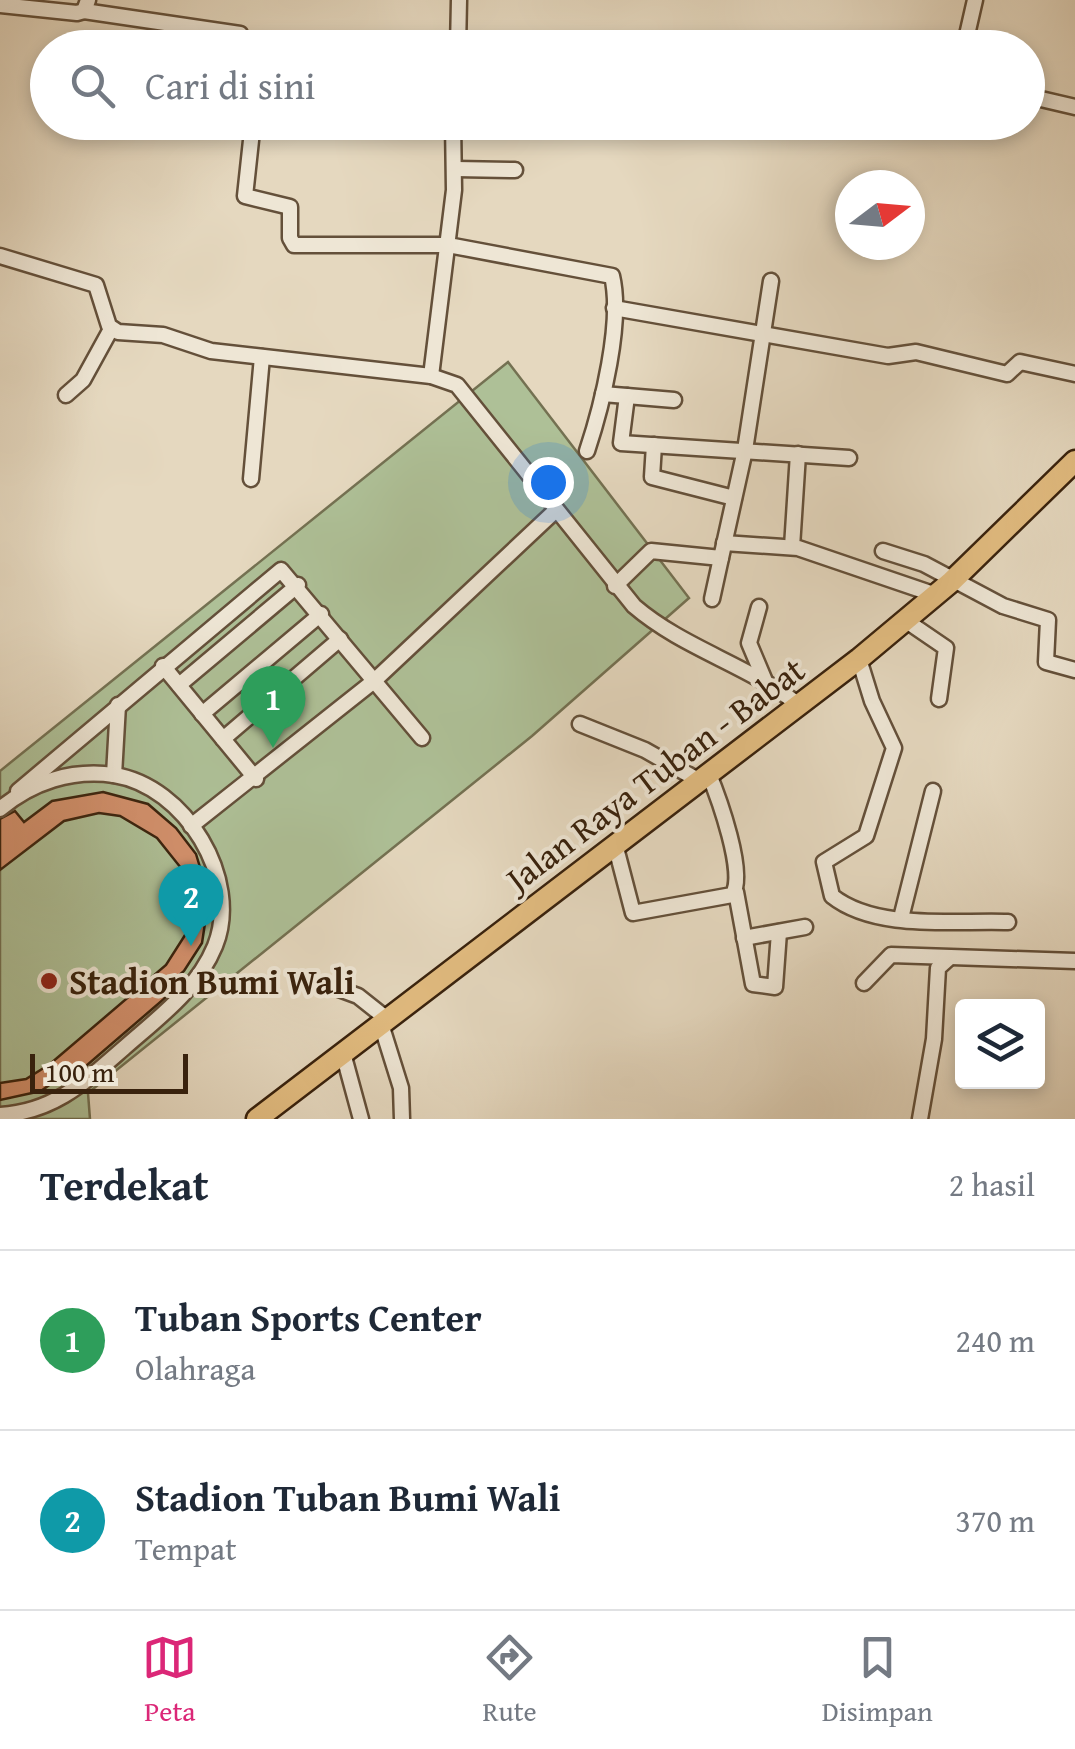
<!DOCTYPE html>
<html lang="id">
<head>
<meta charset="utf-8">
<style>
  :root { --surface:#fff; --page:#f6f6f7; --text:#1f2937; --muted:#747a83; --line:#e0e1e3; --accent:#db2777 }
  body { margin:0; font-family:"Gentium Book Plus",serif; background:var(--page); color:var(--text) }
  .controls { position:absolute; right:30px; bottom:30px; display:grid; overflow:hidden; border-radius:10px; box-shadow:0 5px 15px #0003 }
  .controls button { width:90px; height:90px; display:grid; place-items:center; padding:0; border:0; border-bottom:2px solid var(--line); background:var(--surface); color:var(--text); font:50px sans-serif }
  .compass { position:absolute; left:835px; top:170px; width:90px; height:90px; border-radius:50%; background:var(--surface); box-shadow:0 5px 15px #0003; rotate:74deg }
  .scale { position:absolute; left:30px; bottom:25px; width:158px; box-sizing:border-box; padding-left:10px; border:5px solid #39220d; border-top:0; font-size:28px; line-height:35px; white-space:nowrap; color:#39220d; -webkit-text-stroke:8px #eee6d5; paint-order:stroke }
  .you { position:absolute; left:548px; top:482px; width:35px; height:35px; margin:-25px; border:8px solid #fff; border-radius:50%; background:#1a73e8; box-shadow:0 0 0 15px #1a73e833 }
  .badge { display:grid; place-items:center; width:65px; height:65px; border-radius:50%; background:var(--accent); color:#fff; font-size:32px; font-weight:700 }
  .pin { position:absolute; translate:-50% -82px; filter:drop-shadow(0 2px 5px #0008) }
  .pin::after { content:''; position:absolute; top:52px; width:35px; height:30px; background:inherit; clip-path:polygon(0 0,100% 0,50% 100%) }
  .list { margin:0; padding:0; list-style:none }
  h2 { display:flex; justify-content:space-between; align-items:center; height:130px; margin:0; padding:0 40px; font-size:42px }
  h2 small { font-size:32px; font-weight:400; color:var(--muted) }
  .list li { display:grid; grid-template-columns:65px 1fr auto; gap:30px; align-items:center; box-sizing:border-box; height:180px; padding:0 40px; border-top:2px solid var(--line) }
  .list b { display:block; font-size:38px; white-space:nowrap }
  .list p { margin:0; font-size:32px; white-space:nowrap; color:var(--muted) }
  .list em { font-size:32px; font-style:normal; color:var(--muted) }
  .icon { flex:none; width:55px; height:55px; fill:none; stroke:currentColor; stroke-width:2; stroke-linecap:round; stroke-linejoin:round }
  .map { position:relative; flex:none; width:1075px; height:1119px; overflow:hidden }
  .search { position:absolute; background:var(--surface); box-shadow:0 5px 15px #0003; left:30px; right:30px; top:30px; height:110px; display:flex; align-items:center; gap:25px; box-sizing:border-box; padding:0 35px; border-radius:55px; color:var(--muted); font-size:38px }
  .sheet { height:490px; background:var(--surface) }
  nav { display:flex; justify-content:space-around; align-items:center; box-sizing:border-box; height:140px; border-top:2px solid var(--line); background:var(--surface); font-size:28px; color:var(--muted) }
  nav a { display:grid; justify-items:center; gap:5px }
  nav .on { color:var(--accent) }
  .map>svg:first-child { display:block }
  .green { fill:#aec097; stroke:#747152; stroke-width:2.5 }
  .building { fill:#d4916d; stroke:#39220d; stroke-width:2.5 }
  .lines { fill:none; stroke-linecap:round; stroke-linejoin:round }
  .minor-casing { stroke:#64503a; stroke-width:19 }
  .highway-casing { stroke:#39220d; stroke-width:25 }
  .minor { stroke:#eee6d5; stroke-width:14 }
  .highway { stroke:#e2bc80; stroke-width:20 }
  .poi-dot { fill:#8f2418; stroke:#eee6d5; stroke-width:4 }
  .labels { text-anchor:middle; dominant-baseline:central; stroke-width:8; stroke-linejoin:round; paint-order:stroke }
  .street-label { font-size:35px; fill:#39220d; stroke:#eee6d5 }
  .poi-label { font-size:35px; font-weight:bold; fill:#39220d; stroke:#eee6d5; text-anchor:start }
</style>
</head>
<body>
<div class="map">
<svg width="1075" height="1119" viewBox="0 0 1075 1119">
  <rect width="100%" height="100%" fill="#e5d8bf"/>
  <filter id="stains"><feTurbulence type="fractalNoise" baseFrequency=".002" numOctaves="4"/><feColorMatrix values="0 0 0 0 .2 0 0 0 0 .09 0 0 0 0 .02 0 0 0 .5 -.17"/></filter>
  <radialGradient id="worn" r=".72"><stop offset=".6" stop-color="#630" stop-opacity="0"/><stop offset="1" stop-color="#630" stop-opacity=".3"/></radialGradient>
  <!-- green -->
  <polygon class="green" points="508,362 689,598 532,736 88,1093 90,1119 0,1119 0,771"/>
  <!-- building -->
  <polygon class="building" points="103,792 148,804 176,828 196,854 209,897 202,943 184,971 160,992 165,998 79,1072 74,1067 41,1091 0,1100 0,1083 26,1079 50,1064 166,965 187,932 191,902 181,868 157,838 120,816 99,813 64,821 0,870 0,819 15,811 24,822 52,801"/>
  <g class="lines">
    <defs>
      <g id="minor">
        <polyline points="0,5 77,13 84,11 88,0"/>
        <polyline points="84,11 240,34 245,48"/>
        <polyline points="458,48 459,0"/>
        <polyline points="964,48 975,0"/>
        <polyline points="1028,96 1075,107"/>
        <path d="M 253,122 L 245,196 L 290,207 L 290,238 L 294,245 L 448,245 L 612,276 C 623,322 602,406 587,451"/>
        <polyline points="456,169 515,170"/>
        <path d="M 0,256 L 96,285 L 109,326 L 118,332 L 163,335 L 211,351 L 431,376 L 457,385 L 634,606 C 684,649 749,665 800,706"/>
        <polyline points="614,308 888,356 916,352 1007,374 1020,362 1075,374"/>
        <polyline points="431,376 454,190 453,122"/>
        <polyline points="603,394 674,400"/>
        <polyline points="66,395 83,380 111,329"/>
        <polyline points="627,396 621,443 849,458"/>
        <polyline points="654,445 652,477 734,498"/>
        <polyline points="251,479 262,357"/>
        <polyline points="724,543 798,548 936,595"/>
        <polyline points="792,547 798,454"/>
        <polyline points="883,551 924,564 1003,606 1048,620 1046,662 1075,670"/>
        <polyline points="615,586 651,551 721,558 745,450 771,281"/>
        <polyline points="712,599 721,558"/>
        <polyline points="759,607 749,643 765,681"/>
        <polyline points="905,620 946,648 939,699"/>
        <path d="M 859,659 L 872,701 L 894,748 L 866,836 L 824,862 L 832,896 C 876,931 955,920 1008,922"/>
        <polyline points="163,666 256,779"/>
        <polyline points="179,685 298,585"/>
        <polyline points="202,714 321,614"/>
        <polyline points="580,724 645,750 698,780"/>
        <polyline points="223,739 340,639"/>
        <polyline points="114,775 118,705"/>
        <polyline points="18,791 281,570 422,738"/>
        <path d="M 0,809 C 32,782 72,769 114,775 C 185,786 242,879 215,946 C 197,990 158,1018 124,1048 C 85,1082 54,1112 0,1115"/>
        <polyline points="191,826 374,681 555,511"/>
        <path d="M 615,844 L 633,913 L 732,895 C 747,875 718,796 708,772"/>
        <polyline points="736,892 753,984 775,987 779,932"/>
        <polyline points="901,918 933,791"/>
        <polyline points="744,938 805,927"/>
        <polyline points="864,983 891,955 1075,961"/>
        <polyline points="339,989 358,996 387,1019"/>
        <polyline points="381,1024 401,1088 402,1119"/>
        <polyline points="343,1053 361,1119"/>
        <polyline points="920,1119 934,1039 938,968 948,959"/>
      </g>
      <polyline id="highway" points="257,1119 859,659 951,582 1075,461"/>
    </defs>
    <!-- minor casing -->
    <use href="#minor" class="minor-casing"/>
    <!-- highway casing -->
    <use href="#highway" class="highway-casing"/>
    <!-- minor -->
    <use href="#minor" class="minor"/>
    <!-- highway -->
    <use href="#highway" class="highway"/>
  </g>
  <!-- markers -->
  <circle class="poi-dot" cx="49" cy="981" r="10"/>
  <g class="labels">
    <!-- street labels -->
    <g class="street-label">
      <text transform="translate(655 774) rotate(-37)">Jalan Raya Tuban - Babat</text>
    </g>
    <!-- poi labels -->
    <g class="poi-label">
      <text x="69" y="981">Stadion Bumi Wali</text>
    </g>
  </g>
  <rect width="100%" height="100%" filter="url(#stains)"/>
  <rect width="100%" height="100%" fill="url(#worn)"/>
</svg>
<div class="controls">
<button><svg class="icon" aria-label="layers" viewBox="0 0 24 24"><path d="M12 4l9 5-9 5-9-5zM3 14l9 5 9-5"/></svg></button>
</div>
<svg class="compass" viewBox="-18 -18 36 36"><path d="M0-13l5 13h-10z" fill="#e53935"/><path d="M0 13l5-13h-10z" fill="#747a83"/></svg>
<div class="scale">100 m</div>
<div class="you"></div>
<div class="pin badge" style="left:273px;top:748px;background:#2e9e5b">1</div>
<div class="pin badge" style="left:191px;top:946px;background:#0f9aa8">2</div>
<div class="search"><svg class="icon" aria-label="search" viewBox="0 0 24 24"><circle cx="10" cy="10" r="6"/><path d="M15 15l6 6"/></svg>Cari di sini</div>
</div>
<section class="sheet">
<h2>Terdekat<small>2 hasil</small></h2>
<ul class="list">
<li><span class="badge" style="background:#2e9e5b">1</span><div><b>Tuban Sports Center</b><p>Olahraga</p></div><em>240 m</em></li>
<li><span class="badge" style="background:#0f9aa8">2</span><div><b>Stadion Tuban Bumi Wali</b><p>Tempat</p></div><em>370 m</em></li>
</ul>
</section>
<nav>
<a class="on"><svg class="icon" aria-label="map" viewBox="0 0 24 24"><path d="M3 6l6-2 6 2 6-2v14l-6 2-6-2-6 2zM9 4v14M15 6v14"/></svg>Peta</a>
<a><svg class="icon" aria-label="directions" viewBox="0 0 24 24"><path d="M12 3l9 9-9 9-9-9zM9 14v-3h6M13 9l2 2-2 2"/></svg>Rute</a>
<a><svg class="icon" aria-label="saved" viewBox="0 0 24 24"><path d="M7 4h10v16l-5-4-5 4z"/></svg>Disimpan</a>
</nav>
</body>
</html>
